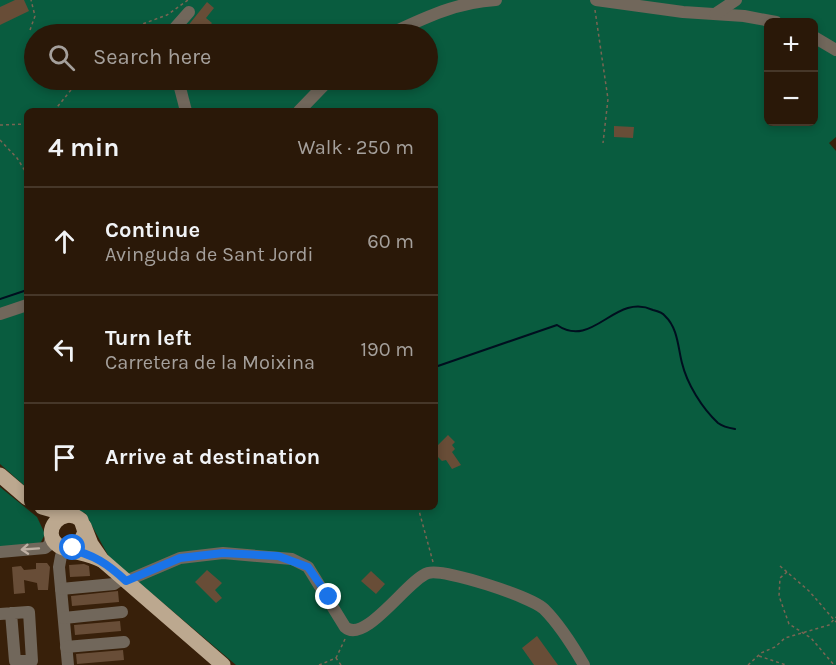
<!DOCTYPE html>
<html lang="en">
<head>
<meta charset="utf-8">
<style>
  :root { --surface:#2a1808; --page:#322112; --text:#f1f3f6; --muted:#a5a09c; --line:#463729 }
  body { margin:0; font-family:Karla,sans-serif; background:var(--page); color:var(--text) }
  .controls { position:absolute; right:18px; top:18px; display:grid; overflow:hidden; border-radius:9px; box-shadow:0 3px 9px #0003 }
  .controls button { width:54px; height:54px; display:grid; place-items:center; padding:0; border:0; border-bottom:2px solid var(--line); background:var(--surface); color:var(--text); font:30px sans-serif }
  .stop { position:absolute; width:18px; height:18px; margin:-14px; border:4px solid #1a73e8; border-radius:50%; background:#fff }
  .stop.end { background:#1a73e8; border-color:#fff; box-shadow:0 2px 6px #0008 }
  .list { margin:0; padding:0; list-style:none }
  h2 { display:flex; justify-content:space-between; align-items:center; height:78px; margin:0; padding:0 24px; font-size:26px }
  h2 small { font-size:20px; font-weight:400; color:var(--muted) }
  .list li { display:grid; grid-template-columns:39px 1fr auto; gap:18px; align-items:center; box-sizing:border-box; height:108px; padding:0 24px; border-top:2px solid var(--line) }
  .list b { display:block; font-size:22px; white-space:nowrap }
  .list p { margin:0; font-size:20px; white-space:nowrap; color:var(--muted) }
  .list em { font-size:20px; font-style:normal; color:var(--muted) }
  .icon { flex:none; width:33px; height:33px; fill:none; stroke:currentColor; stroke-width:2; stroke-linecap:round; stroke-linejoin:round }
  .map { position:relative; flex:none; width:836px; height:665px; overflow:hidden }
  .search { position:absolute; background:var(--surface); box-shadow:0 3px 9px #0003; left:24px; top:24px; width:414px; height:66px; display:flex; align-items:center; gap:15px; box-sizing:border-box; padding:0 21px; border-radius:33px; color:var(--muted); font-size:22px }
  .panel { position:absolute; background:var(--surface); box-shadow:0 3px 9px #0003; left:24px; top:108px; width:414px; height:402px; border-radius:9px }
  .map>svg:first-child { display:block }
  .green { fill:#095c3f; fill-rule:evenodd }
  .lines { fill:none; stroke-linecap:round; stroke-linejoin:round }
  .stream { stroke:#000f1f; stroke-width:2 }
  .building { fill:#684d37 }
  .path { stroke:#7a6553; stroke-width:1.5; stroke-dasharray:3 3; stroke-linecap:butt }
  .minor { stroke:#71675b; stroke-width:12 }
  .major { stroke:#bca88f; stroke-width:15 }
  .oneway { stroke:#bfb0a4 }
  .route { stroke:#1a73e8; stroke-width:8 }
</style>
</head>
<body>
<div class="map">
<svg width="836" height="665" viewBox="0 0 836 665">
  <rect width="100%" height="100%" fill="#38200a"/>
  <!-- green -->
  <g class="green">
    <path d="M 0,0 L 836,0 L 836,137 L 829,143 L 836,151 L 836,665 L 236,665 L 109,557 L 85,513 L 65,507 L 435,507 L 435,111 L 27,111 L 27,488 L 0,464 ZM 768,22 L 814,22 L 814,122 L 768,122 ZM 34,34 L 428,34 L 428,80 L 34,80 Z"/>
    <polygon points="0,487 37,517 45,534 41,542 33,546 0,549"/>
  </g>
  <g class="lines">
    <!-- stream -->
    <g class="stream">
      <polyline points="0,299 27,290"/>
      <path d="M 435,367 L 557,325 C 593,350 615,292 653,310 C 657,311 663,313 665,316 C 678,328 678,348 682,363 C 687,384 702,408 718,423 C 722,426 729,428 735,429"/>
    </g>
  </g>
  <!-- building -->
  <g class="building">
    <polygon points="15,0 24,0 29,11 0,25 0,7"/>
    <polygon points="207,2 214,8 206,18 212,23 202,34 195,34 187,27"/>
    <polygon points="614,126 634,127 633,138 614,137"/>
    <polygon points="448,435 455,442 452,445 455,449 452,452 461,465 452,469 446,460 442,461 435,454 435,448"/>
    <polygon points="36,563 47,563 50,567 48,590 38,590 37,583 24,580 25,593 14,594 12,567 21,566 24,570 36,569"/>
    <polygon points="84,564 89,566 90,576 70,577 69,565"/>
    <polygon points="207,570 222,583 215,590 222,598 216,603 195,582"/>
    <polygon points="371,571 385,584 376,594 361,581"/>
    <polygon points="118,591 119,602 72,606 71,596"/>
    <polygon points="120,621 121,631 75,635 74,625"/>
    <polygon points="537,636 558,665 534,665 522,648"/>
    <polygon points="123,650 124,660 77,664 76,654"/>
  </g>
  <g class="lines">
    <!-- path -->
    <g class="path">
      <polyline points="595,10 608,99 603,143"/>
      <polyline points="30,30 35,16 31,0"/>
      <polyline points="115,34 167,15 188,0"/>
      <polyline points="54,111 75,85 74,80"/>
      <polyline points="0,125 27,124"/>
      <polyline points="0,140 17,158 27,174"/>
      <polyline points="418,507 433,562"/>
      <polyline points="780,566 809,591 836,622"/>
      <polyline points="787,572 780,578 779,596 789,624 811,638 834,665"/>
      <polyline points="759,656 786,665"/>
      <polyline points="336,658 346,637"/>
      <polyline points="319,665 336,658 341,665"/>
      <polyline points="748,665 761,653 775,647 785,638 829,625 836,617"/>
    </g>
    <!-- minor -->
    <g class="minor">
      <polyline points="596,0 683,12 744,16 776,22"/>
      <polyline points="715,14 736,0"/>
      <polyline points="174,34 174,29 189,12"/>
      <path d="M 390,34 C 424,18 457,2 496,0"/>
      <polyline points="814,37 836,50"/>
      <polyline points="178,80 186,111"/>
      <polyline points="299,111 329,80"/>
      <polyline points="0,314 27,305"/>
      <polyline points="66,549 61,556 59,567 68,665"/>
      <polyline points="0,552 45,548 49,545 52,536"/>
      <path d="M 126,581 L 180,558 L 223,553 L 292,559 L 308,567 L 345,627 C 365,645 408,579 428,573 C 444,568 532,597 544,609 C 560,625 573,646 584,665"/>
      <polyline points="61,589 114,584 123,578"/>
      <polyline points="0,614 28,612 29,612 32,661 15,661 11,613"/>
      <polyline points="64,618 122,612"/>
      <polyline points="66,647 124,642"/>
    </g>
    <!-- major -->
    <g class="major">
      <polyline points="0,475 27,498"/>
      <polyline points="42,507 70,515"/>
      <polyline points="84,526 91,544 102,560 223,665"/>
      <path d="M 68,549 L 79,545 L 85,532 L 81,520 C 62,504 39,533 59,546 C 69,552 88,553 101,560"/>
    </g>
  </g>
  <!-- one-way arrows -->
  <defs><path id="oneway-shaft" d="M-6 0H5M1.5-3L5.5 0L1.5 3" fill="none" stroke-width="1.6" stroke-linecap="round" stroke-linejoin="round" transform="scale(1.5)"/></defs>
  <use class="oneway" href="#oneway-shaft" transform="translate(30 549) rotate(176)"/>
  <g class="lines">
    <!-- route -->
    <path class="route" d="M 73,548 L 68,549 C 93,554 108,564 126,581 L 180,558 L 223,553 L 278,556 L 308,567 L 329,597"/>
  </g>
</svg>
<div class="controls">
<button>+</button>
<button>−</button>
</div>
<div class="stop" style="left:73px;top:548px"></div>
<div class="stop end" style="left:329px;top:597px"></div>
<div class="search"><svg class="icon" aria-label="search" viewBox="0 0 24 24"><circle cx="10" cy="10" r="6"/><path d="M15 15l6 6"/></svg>Search here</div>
<section class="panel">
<h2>4 min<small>Walk · 250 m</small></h2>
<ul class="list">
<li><svg class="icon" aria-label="ahead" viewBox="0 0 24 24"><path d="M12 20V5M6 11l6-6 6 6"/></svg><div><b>Continue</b><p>Avinguda de Sant Jordi</p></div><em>60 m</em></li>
<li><svg class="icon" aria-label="left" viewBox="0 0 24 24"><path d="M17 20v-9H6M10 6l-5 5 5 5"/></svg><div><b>Turn left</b><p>Carretera de la Moixina</p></div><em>190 m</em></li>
<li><svg class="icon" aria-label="arrive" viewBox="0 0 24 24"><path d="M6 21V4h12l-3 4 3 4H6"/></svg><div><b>Arrive at destination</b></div></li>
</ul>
</section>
</div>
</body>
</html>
